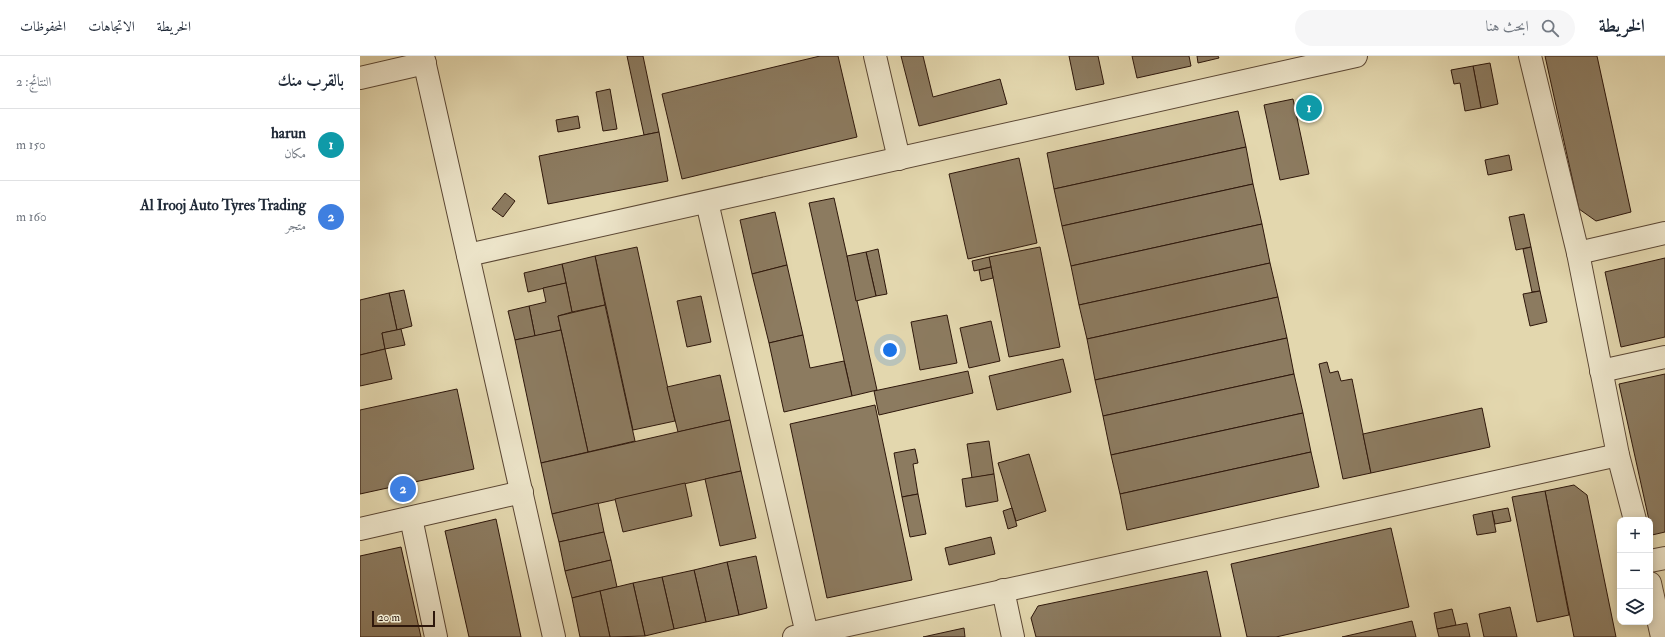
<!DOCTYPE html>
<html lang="ar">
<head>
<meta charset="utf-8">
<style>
  :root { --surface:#fff; --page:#f6f6f7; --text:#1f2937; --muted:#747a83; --line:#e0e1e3; --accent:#2563eb }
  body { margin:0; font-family:"IM FELL Double Pica",Amiri,serif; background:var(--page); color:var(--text); direction:rtl }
  .controls { position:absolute; right:12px; bottom:12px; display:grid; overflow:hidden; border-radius:8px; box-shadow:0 2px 10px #0003 }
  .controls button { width:36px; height:36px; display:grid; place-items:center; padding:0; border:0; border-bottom:1px solid var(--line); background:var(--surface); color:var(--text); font:20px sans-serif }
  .scale { position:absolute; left:12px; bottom:10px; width:63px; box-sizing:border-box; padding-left:4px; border:2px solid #2e170b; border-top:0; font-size:11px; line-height:14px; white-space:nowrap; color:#2e170b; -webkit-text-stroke:3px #ede5ca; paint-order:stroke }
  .you { position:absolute; left:530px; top:294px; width:14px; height:14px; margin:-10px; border:3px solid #fff; border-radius:50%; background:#1a73e8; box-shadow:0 0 0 6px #1a73e833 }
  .badge { display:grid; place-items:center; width:26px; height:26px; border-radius:50%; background:var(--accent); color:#fff; font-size:13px; font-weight:700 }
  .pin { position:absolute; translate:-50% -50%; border:2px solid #fff; box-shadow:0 1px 4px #0006 }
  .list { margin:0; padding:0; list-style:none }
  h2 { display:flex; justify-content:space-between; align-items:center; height:52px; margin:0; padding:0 16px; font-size:17px }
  h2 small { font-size:13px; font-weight:400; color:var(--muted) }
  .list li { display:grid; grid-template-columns:26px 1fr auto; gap:12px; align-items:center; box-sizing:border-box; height:72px; padding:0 16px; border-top:1px solid var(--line) }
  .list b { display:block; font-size:15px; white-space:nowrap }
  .list p { margin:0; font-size:13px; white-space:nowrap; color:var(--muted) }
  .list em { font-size:13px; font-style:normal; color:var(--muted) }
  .icon { flex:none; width:22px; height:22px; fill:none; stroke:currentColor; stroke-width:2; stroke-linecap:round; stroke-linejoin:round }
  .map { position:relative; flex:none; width:1305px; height:581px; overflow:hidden; direction:ltr }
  header { display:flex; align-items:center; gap:24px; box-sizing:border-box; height:56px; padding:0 20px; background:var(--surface); border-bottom:1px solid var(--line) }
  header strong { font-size:19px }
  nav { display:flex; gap:22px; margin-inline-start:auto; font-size:14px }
  .search { width:280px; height:36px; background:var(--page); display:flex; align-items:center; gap:10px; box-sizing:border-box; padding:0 14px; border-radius:22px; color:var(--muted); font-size:15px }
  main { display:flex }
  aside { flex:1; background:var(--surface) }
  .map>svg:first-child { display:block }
  .building { fill:#8c7b60; stroke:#2e170b }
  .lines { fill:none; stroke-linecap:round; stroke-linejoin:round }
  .minor-casing { stroke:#5b4734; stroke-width:24 }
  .minor { stroke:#ede5ca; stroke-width:22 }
</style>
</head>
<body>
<header>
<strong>الخريطة</strong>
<div class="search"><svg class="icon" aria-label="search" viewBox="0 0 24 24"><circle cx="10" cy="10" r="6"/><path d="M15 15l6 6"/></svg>ابحث هنا</div>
<nav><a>الخريطة</a><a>الاتجاهات</a><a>المحفوظات</a></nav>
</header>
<main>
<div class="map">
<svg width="1305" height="581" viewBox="0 0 1305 581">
  <rect width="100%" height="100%" fill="#e3d7ae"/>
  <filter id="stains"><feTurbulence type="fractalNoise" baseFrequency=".005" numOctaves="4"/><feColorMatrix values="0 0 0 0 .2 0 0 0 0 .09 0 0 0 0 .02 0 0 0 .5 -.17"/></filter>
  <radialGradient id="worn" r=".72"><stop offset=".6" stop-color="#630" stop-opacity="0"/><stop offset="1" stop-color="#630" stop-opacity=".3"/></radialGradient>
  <!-- building -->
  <g class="building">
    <polygon points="267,0 283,0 299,76 284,79"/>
    <polygon points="460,0 478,0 497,81 322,123 302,38"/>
    <polygon points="541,0 563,0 573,41 640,23 647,48 559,70"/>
    <polygon points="709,0 738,0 744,28 716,34"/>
    <polygon points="772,0 829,0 831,10 777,22"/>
    <polygon points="837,0 858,0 859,2 838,7"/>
    <polygon points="1185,0 1237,0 1271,156 1236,165 1219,153"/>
    <polygon points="1130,7 1138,48 1121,52 1113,10"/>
    <polygon points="1113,10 1121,52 1105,55 1100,27 1094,28 1091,14"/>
    <polygon points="250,33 257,73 243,75 236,36"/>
    <polygon points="933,43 949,118 920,124 904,49"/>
    <polygon points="878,55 886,91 694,133 687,97"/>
    <polygon points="218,60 220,72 198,76 196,64"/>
    <polygon points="299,76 308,125 188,148 179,100"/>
    <polygon points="886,91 893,128 702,170 694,133"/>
    <polygon points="1149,99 1152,114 1128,119 1125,104"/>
    <polygon points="659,102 677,187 608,203 589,118"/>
    <polygon points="893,128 902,168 711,210 702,170"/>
    <polygon points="145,137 155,145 143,161 132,153"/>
    <polygon points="474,142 517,334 492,340 449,147"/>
    <polygon points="415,156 427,209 392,218 380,164"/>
    <polygon points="1164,158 1171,191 1156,194 1149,161"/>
    <polygon points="902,168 910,207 719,249 711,210"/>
    <polygon points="277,191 315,365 273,374 235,200"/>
    <polygon points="680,191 700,291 649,301 629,201"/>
    <polygon points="1171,191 1180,235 1172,236 1163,193"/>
    <polygon points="518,193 527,238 516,240 506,196"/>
    <polygon points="506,196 516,240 496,245 487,200"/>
    <polygon points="235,200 245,249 212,256 202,208"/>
    <polygon points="629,201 631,211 614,215 612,205"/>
    <polygon points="1305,202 1305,281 1261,291 1245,216"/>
    <polygon points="910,207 918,241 727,283 719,249"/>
    <polygon points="202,208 206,227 168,236 164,217"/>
    <polygon points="427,209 443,279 409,287 392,218"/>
    <polygon points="631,211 633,222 621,225 619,214"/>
    <polygon points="206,227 212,256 198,260 201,274 175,280 169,250 186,246 183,232"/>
    <polygon points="44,234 52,270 37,274 29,237"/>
    <polygon points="1180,235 1187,266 1170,270 1163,238"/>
    <polygon points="29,237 37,274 22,277 25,293 0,299 0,244"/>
    <polygon points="341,240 351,286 327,291 317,245"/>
    <polygon points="918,241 927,282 735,324 727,283"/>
    <polygon points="245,249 275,385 228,396 198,260"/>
    <polygon points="169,250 175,280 155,284 148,255"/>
    <polygon points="587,259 597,307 560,314 551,266"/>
    <polygon points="631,265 640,305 609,312 600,272"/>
    <polygon points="41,273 45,289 25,293 22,277"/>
    <polygon points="201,274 228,396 181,407 155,284"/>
    <polygon points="443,279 450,312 484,305 492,340 424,356 409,287"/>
    <polygon points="927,282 934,318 743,360 735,324"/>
    <polygon points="25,293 32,323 0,330 0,299"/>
    <polygon points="703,303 711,336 637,354 629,320"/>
    <polygon points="967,306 970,317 978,315 981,325 992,323 1011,417 983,423 959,308"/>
    <polygon points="608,315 613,337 519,359 514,335"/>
    <polygon points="934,318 943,357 751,399 743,360"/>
    <polygon points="1305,318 1305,476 1292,479 1290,464 1289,464 1259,328"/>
    <polygon points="360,319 370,364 318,376 307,331"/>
    <polygon points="97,333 114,413 0,438 0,354"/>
    <polygon points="515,349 552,524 467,542 430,368"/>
    <polygon points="1122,352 1130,391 1011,417 1003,378"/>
    <polygon points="943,357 951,396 760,438 751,399"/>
    <polygon points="370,364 381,415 192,458 181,407"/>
    <polygon points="629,385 634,418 612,422 607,388"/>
    <polygon points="555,393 558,407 553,408 558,438 542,441 534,397"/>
    <polygon points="951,396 959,431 767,474 760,438"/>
    <polygon points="669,398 686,455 656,465 638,407"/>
    <polygon points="381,415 396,482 360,490 345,423"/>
    <polygon points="634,418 638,445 606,451 602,423"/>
    <polygon points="325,427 332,460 263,476 255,443"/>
    <polygon points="1214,429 1227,439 1256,581 1214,581 1185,435"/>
    <polygon points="1185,435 1209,559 1177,566 1152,441"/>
    <polygon points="558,438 566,478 550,481 542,441"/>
    <polygon points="238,447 244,476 199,486 192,458"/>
    <polygon points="652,452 657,470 648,473 643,455"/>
    <polygon points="1148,452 1151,465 1135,468 1132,455"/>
    <polygon points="1132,455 1136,476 1117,479 1113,459"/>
    <polygon points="136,463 161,581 109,581 85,475"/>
    <polygon points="1031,472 1049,551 916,581 887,581 871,508"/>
    <polygon points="244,476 251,504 205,515 199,486"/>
    <polygon points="631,481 635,498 589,509 585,492"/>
    <polygon points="41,491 61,581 0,581 0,500"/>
    <polygon points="396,500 407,552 379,559 367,506"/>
    <polygon points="251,504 257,531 212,542 205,515"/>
    <polygon points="367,506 379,559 346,566 334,514"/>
    <polygon points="334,514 346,566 314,573 302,521"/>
    <polygon points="847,515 861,581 676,581 671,562 678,550"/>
    <polygon points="302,521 314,573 285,580 273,527"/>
    <polygon points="273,527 285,580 250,581 240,535"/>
    <polygon points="240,535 250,581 220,581 212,542"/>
    <polygon points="1150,551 1157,581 1124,581 1119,558"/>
    <polygon points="1092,553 1096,569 1077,573 1074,557"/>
    <polygon points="1052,565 1056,581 982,581"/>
    <polygon points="1107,567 1110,581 1079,581 1077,573"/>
    <polygon points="604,572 605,581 563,581"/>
  </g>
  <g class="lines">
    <defs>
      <g id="minor">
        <polyline points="63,0 194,581"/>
        <polyline points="515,0 539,103"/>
        <polyline points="1170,0 1218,197 1258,399 1275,464"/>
        <polyline points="0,22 65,7"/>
        <polyline points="347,146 447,578"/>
        <polyline points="1218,197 1305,177"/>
        <polyline points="108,199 996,0"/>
        <polyline points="1241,315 1305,301"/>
        <polyline points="51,462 76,581"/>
        <polyline points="0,473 162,436"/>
        <polyline points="1290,505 1305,502"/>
        <polyline points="1290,527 1302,581"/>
        <polyline points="643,534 653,581"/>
        <polyline points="434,581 1258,399"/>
      </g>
    </defs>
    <!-- minor casing -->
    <use href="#minor" class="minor-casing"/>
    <!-- minor -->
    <use href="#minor" class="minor"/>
  </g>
  <rect width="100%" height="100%" filter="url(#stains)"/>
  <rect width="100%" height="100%" fill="url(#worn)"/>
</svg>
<div class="controls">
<button>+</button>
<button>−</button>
<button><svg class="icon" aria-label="layers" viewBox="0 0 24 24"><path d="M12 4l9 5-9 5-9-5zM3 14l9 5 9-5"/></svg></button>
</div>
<div class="scale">20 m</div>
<div class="you"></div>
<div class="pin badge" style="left:949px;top:52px;background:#0f9aa8">1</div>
<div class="pin badge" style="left:43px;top:433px;background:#3f7fe0">2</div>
</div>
<aside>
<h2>بالقرب منك<small>النتائج: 2</small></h2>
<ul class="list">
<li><span class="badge" style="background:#0f9aa8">1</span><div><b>harun</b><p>مكان</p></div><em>150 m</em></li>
<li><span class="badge" style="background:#3f7fe0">2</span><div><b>Al Irooj Auto Tyres Trading</b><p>متجر</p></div><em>160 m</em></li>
</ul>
</aside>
</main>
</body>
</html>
